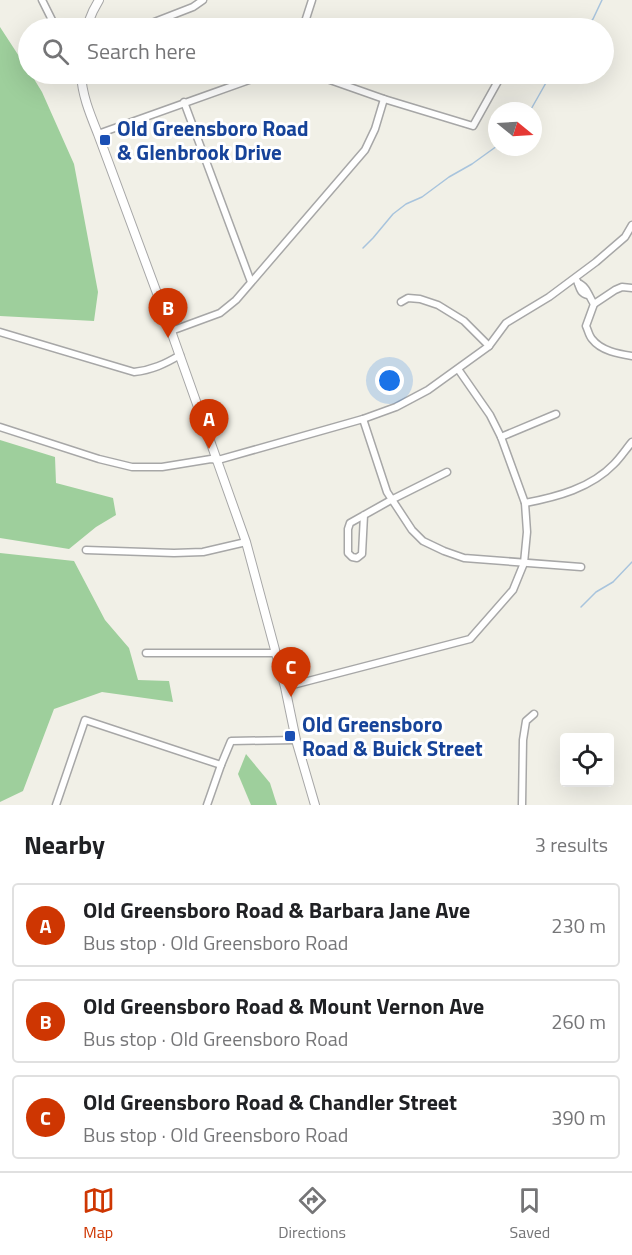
<!DOCTYPE html>
<html lang="en">
<head>
<meta charset="utf-8">
<style>
  :root { --surface:#fff; --page:#f2f2f2; --text:#202124; --muted:#757577; --line:#e0e0e0; --accent:#ce3602 }
  body { margin:0; font-family:"Titillium Web",sans-serif; background:var(--page); color:var(--text) }
  .controls { position:absolute; right:18px; bottom:18px; display:grid; overflow:hidden; border-radius:6px; box-shadow:0 6px 24px #0002 }
  .controls button { width:54px; height:54px; display:grid; place-items:center; padding:0; border:0; border-bottom:2px solid var(--line); background:var(--surface); color:var(--text); font:30px sans-serif }
  .compass { position:absolute; left:488px; top:102px; width:54px; height:54px; border-radius:50%; background:var(--surface); box-shadow:0 6px 24px #0002; rotate:108deg }
  .you { position:absolute; left:390px; top:381px; width:21px; height:21px; margin:-15px; border:4px solid #fff; border-radius:50%; background:#1a73e8; box-shadow:0 0 0 9px #1a73e833 }
  .badge { display:grid; place-items:center; width:39px; height:39px; border-radius:50%; background:var(--accent); color:#fff; font-size:20px; font-weight:700 }
  .pin { position:absolute; translate:-50% -50px; filter:drop-shadow(0 2px 3px #0008) }
  .pin::after { content:''; position:absolute; top:32px; width:21px; height:18px; background:inherit; clip-path:polygon(0 0,100% 0,50% 100%) }
  .list { margin:0; padding:0; list-style:none }
  h2 { display:flex; justify-content:space-between; align-items:center; height:78px; margin:0; padding:0 24px; font-size:26px }
  h2 small { font-size:20px; font-weight:400; color:var(--muted) }
  .list li { display:grid; grid-template-columns:39px 1fr auto; gap:18px; align-items:center; box-sizing:border-box; height:84px; margin:0 12px 12px; padding:0 12px; border:2px solid var(--line); border-radius:6px }
  .list b { display:block; font-size:22px; white-space:nowrap }
  .list p { margin:0; font-size:20px; white-space:nowrap; color:var(--muted) }
  .list em { font-size:20px; font-style:normal; color:var(--muted) }
  .icon { flex:none; width:33px; height:33px; fill:none; stroke:currentColor; stroke-width:2; stroke-linecap:round; stroke-linejoin:round }
  .map { position:relative; flex:none; width:632px; height:805px; overflow:hidden }
  .search { position:absolute; background:var(--surface); box-shadow:0 6px 24px #0002; left:18px; right:18px; top:18px; height:66px; display:flex; align-items:center; gap:15px; box-sizing:border-box; padding:0 21px; border-radius:33px; color:var(--muted); font-size:22px }
  .sheet { height:366px; background:var(--surface) }
  nav { display:flex; justify-content:space-around; align-items:center; box-sizing:border-box; height:84px; border-top:2px solid var(--line); background:var(--surface); font-size:16px; color:var(--muted) }
  nav a { display:grid; justify-items:center; gap:3px }
  nav .on { color:var(--accent) }
  .map>svg:first-child { display:block }
  .forest { fill:#9ecf9c }
  .lines { fill:none; stroke-linecap:round; stroke-linejoin:round }
  .stream { stroke:#a8c4dd; stroke-width:1.5 }
  .minor-casing { stroke:#a7a7a7; stroke-width:9 }
  .tertiary-casing { stroke:#a7a7a7; stroke-width:10 }
  .minor { stroke:#fff; stroke-width:6 }
  .tertiary { stroke:#fff; stroke-width:8 }
  .transit-dot { fill:#1a4fb4; stroke:#fff; stroke-width:2 }
  .labels { text-anchor:middle; dominant-baseline:central; stroke-width:6; stroke-linejoin:round; paint-order:stroke }
  .transit-label { font-size:21px; font-weight:bold; fill:#164399; stroke:#fff; text-anchor:start }
</style>
</head>
<body>
<div class="map">
<svg width="632" height="805" viewBox="0 0 632 805">
  <rect width="100%" height="100%" fill="#f1f0e7"/>
  <!-- forest -->
  <g class="forest">
    <polygon points="0,27 28,70 28,74 31,74 42,92 74,164 98,292 94,321 0,316"/>
    <polygon points="0,440 55,457 56,483 113,498 116,515 96,527 69,549 0,538"/>
    <polygon points="0,553 74,561 105,620 129,648 138,680 169,681 173,702 102,692 54,709 23,791 0,802"/>
    <polygon points="246,754 270,783 277,805 251,805 238,774"/>
  </g>
  <g class="lines">
    <!-- stream -->
    <g class="stream">
      <polyline points="586,28 593,19 602,0"/>
      <polyline points="530,111 551,74"/>
      <polyline points="363,248 373,238 393,214 406,204 422,197 449,177 472,164 497,146"/>
      <polyline points="581,607 596,592 613,582 632,562"/>
    </g>
    <defs>
      <g id="minor">
        <polyline points="42,0 56,28"/>
        <polyline points="490,23 508,28"/>
        <polyline points="139,28 193,7 203,0"/>
        <polyline points="303,28 312,0"/>
        <polyline points="313,74 384,99 473,126 502,74"/>
        <polyline points="184,102 251,282"/>
        <polyline points="98,134 266,74"/>
        <path d="M 577,281 C 580,287 579,293 588,295"/>
        <path d="M 578,283 C 587,286 589,297 594,304"/>
        <path d="M 632,288 L 622,287 L 615,290 L 594,304 L 586,326 C 588,330 589,336 592,339 C 601,351 619,354 632,356"/>
        <polyline points="401,302 408,298 420,299 438,305 464,321 489,346"/>
        <polyline points="171,331 220,313 236,300 365,150 375,129 384,99"/>
        <path d="M 0,332 L 134,372 C 152,370 165,364 180,355"/>
        <polyline points="363,419 387,492 412,530 423,541 444,551 464,558 581,567"/>
        <polyline points="0,427 99,459 132,467 162,467 211,459 218,460 363,419 396,407 428,390 489,346 506,323 549,297 596,262 625,237 632,225"/>
        <polyline points="501,437 556,414"/>
        <path d="M 525,503 C 557,497 591,488 614,464 C 621,457 626,449 632,442"/>
        <polyline points="364,515 362,554 357,558 352,557 348,553 348,529 350,523 391,500 447,472"/>
        <polyline points="86,550 174,553 203,552 246,542"/>
        <polyline points="146,653 275,653"/>
        <polyline points="285,687 470,639 513,590 524,563 527,532 525,503 501,437 490,415 458,369"/>
        <polyline points="56,805 85,720 221,765"/>
        <polyline points="207,805 221,765 231,741 296,740"/>
        <polyline points="522,805 523,740 526,721 534,714"/>
      </g>
      <g id="tertiary">
        <polyline points="86,28 93,11 99,0"/>
        <path d="M 81,74 C 82,95 90,114 98,134 L 171,331 L 246,542 L 285,687 L 296,740 L 315,805"/>
      </g>
    </defs>
    <!-- minor casing -->
    <use href="#minor" class="minor-casing"/>
    <!-- tertiary casing -->
    <use href="#tertiary" class="tertiary-casing"/>
    <!-- minor -->
    <use href="#minor" class="minor"/>
    <!-- tertiary -->
    <use href="#tertiary" class="tertiary"/>
  </g>
  <!-- markers -->
  <g class="transit-dot">
    <rect x="99" y="134" width="12" height="12" rx="3"/>
    <rect x="284" y="730" width="12" height="12" rx="3"/>
  </g>
  <g class="labels">
    <!-- transit labels -->
    <g class="transit-label">
      <text x="117" y="128">Old Greensboro Road<tspan x="117" dy="24">&amp; Glenbrook Drive</tspan></text>
      <text x="302" y="724">Old Greensboro<tspan x="302" dy="24">Road &amp; Buick Street</tspan></text>
    </g>
  </g>
</svg>
<div class="controls">
<button><svg class="icon" aria-label="locate" viewBox="0 0 24 24"><circle cx="12" cy="12" r="6"/><path d="M12 2v4M12 18v4M2 12h4M18 12h4"/></svg></button>
</div>
<svg class="compass" viewBox="-18 -18 36 36"><path d="M0-13l5 13h-10z" fill="#e53935"/><path d="M0 13l5-13h-10z" fill="#757577"/></svg>
<div class="you"></div>
<div class="pin badge" style="left:209px;top:449px">A</div>
<div class="pin badge" style="left:168px;top:338px">B</div>
<div class="pin badge" style="left:291px;top:697px">C</div>
<div class="search"><svg class="icon" aria-label="search" viewBox="0 0 24 24"><circle cx="10" cy="10" r="6"/><path d="M15 15l6 6"/></svg>Search here</div>
</div>
<section class="sheet">
<h2>Nearby<small>3 results</small></h2>
<ul class="list">
<li><span class="badge">A</span><div><b>Old Greensboro Road &amp; Barbara Jane Ave</b><p>Bus stop · Old Greensboro Road</p></div><em>230 m</em></li>
<li><span class="badge">B</span><div><b>Old Greensboro Road &amp; Mount Vernon Ave</b><p>Bus stop · Old Greensboro Road</p></div><em>260 m</em></li>
<li><span class="badge">C</span><div><b>Old Greensboro Road &amp; Chandler Street</b><p>Bus stop · Old Greensboro Road</p></div><em>390 m</em></li>
</ul>
</section>
<nav>
<a class="on"><svg class="icon" aria-label="map" viewBox="0 0 24 24"><path d="M3 6l6-2 6 2 6-2v14l-6 2-6-2-6 2zM9 4v14M15 6v14"/></svg>Map</a>
<a><svg class="icon" aria-label="directions" viewBox="0 0 24 24"><path d="M12 3l9 9-9 9-9-9zM9 14v-3h6M13 9l2 2-2 2"/></svg>Directions</a>
<a><svg class="icon" aria-label="saved" viewBox="0 0 24 24"><path d="M7 4h10v16l-5-4-5 4z"/></svg>Saved</a>
</nav>
</body>
</html>
